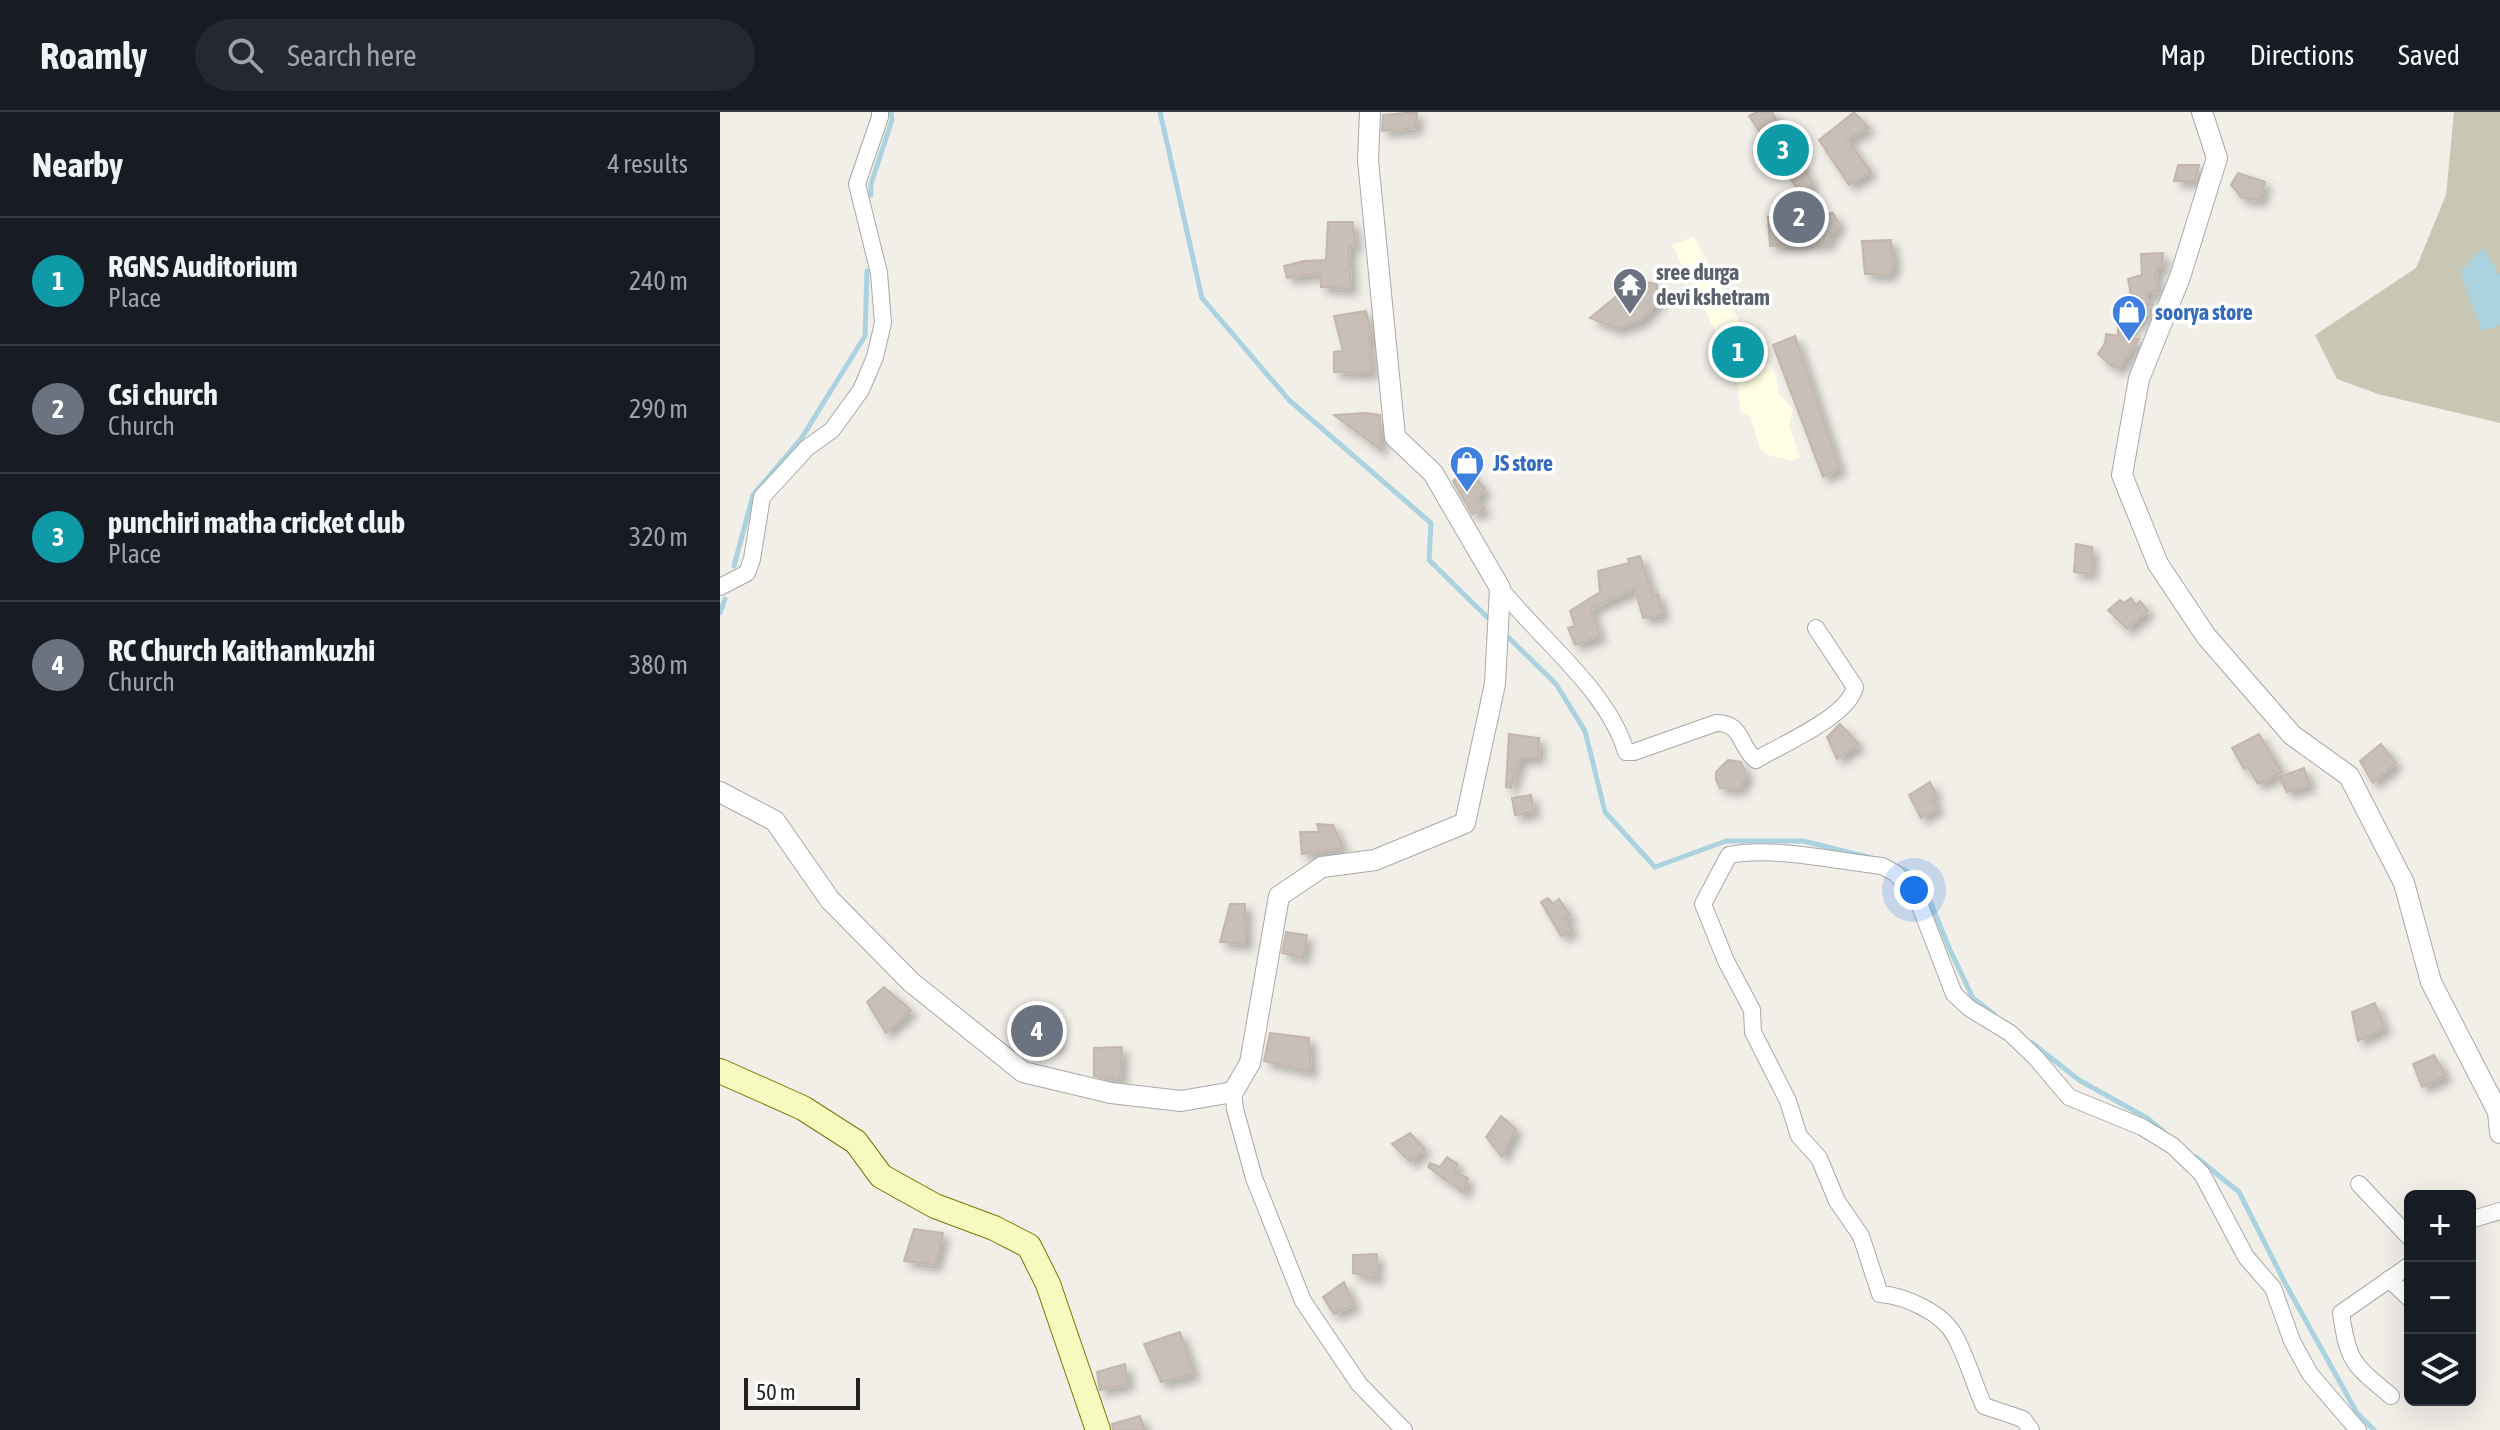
<!DOCTYPE html>
<html lang="en">
<head>
<meta charset="utf-8">
<style>
  :root { --surface:#171b24; --page:#242831; --text:#f1f3f6; --muted:#9ea1a6; --line:#363941; --accent:#d40000 }
  body { margin:0; font-family:"Asap Condensed",sans-serif; background:var(--page); color:var(--text) }
  .controls { position:absolute; right:24px; bottom:24px; display:grid; overflow:hidden; border-radius:12px; box-shadow:0 8px 32px #0002 }
  .controls button { width:72px; height:72px; display:grid; place-items:center; padding:0; border:0; border-bottom:2px solid var(--line); background:var(--surface); color:var(--text); font:40px sans-serif }
  .scale { position:absolute; left:24px; bottom:20px; width:116px; box-sizing:border-box; padding-left:8px; border:4px solid #222; border-top:0; font-size:22px; line-height:28px; white-space:nowrap; color:#222; -webkit-text-stroke:6px #fff; paint-order:stroke }
  .you { position:absolute; left:1194px; top:778px; width:28px; height:28px; margin:-20px; border:6px solid #fff; border-radius:50%; background:#1a73e8; box-shadow:0 0 0 12px #1a73e833 }
  .badge { display:grid; place-items:center; width:52px; height:52px; border-radius:50%; background:var(--accent); color:#fff; font-size:26px; font-weight:700 }
  .pin { position:absolute; translate:-50% -50%; border:4px solid #fff; box-shadow:0 2px 8px #0006 }
  .list { margin:0; padding:0; list-style:none }
  h2 { display:flex; justify-content:space-between; align-items:center; height:104px; margin:0; padding:0 32px; font-size:34px }
  h2 small { font-size:26px; font-weight:400; color:var(--muted) }
  .list li { display:grid; grid-template-columns:52px 1fr auto; gap:24px; align-items:center; box-sizing:border-box; height:128px; padding:0 32px; border-top:2px solid var(--line) }
  .list b { display:block; font-size:30px; white-space:nowrap }
  .list p { margin:0; font-size:26px; white-space:nowrap; color:var(--muted) }
  .list em { font-size:26px; font-style:normal; color:var(--muted) }
  .icon { flex:none; width:44px; height:44px; fill:none; stroke:currentColor; stroke-width:2; stroke-linecap:round; stroke-linejoin:round }
  .map { position:relative; flex:none; width:1780px; height:1318px; overflow:hidden }
  header { display:flex; align-items:center; gap:48px; box-sizing:border-box; height:112px; padding:0 40px; background:var(--surface); border-bottom:2px solid var(--line) }
  header strong { font-size:38px }
  nav { display:flex; gap:44px; margin-inline-start:auto; font-size:28px }
  .search { width:560px; height:72px; background:var(--page); display:flex; align-items:center; gap:20px; box-sizing:border-box; padding:0 28px; border-radius:44px; color:var(--muted); font-size:30px }
  main { display:flex }
  aside { flex:1; background:var(--surface) }
  .map>svg:first-child { display:block }
  .education { fill:#ffffe5 }
  .construction { fill:#c7c7b4 }
  .water { fill:#aad3df }
  .lines { fill:none; stroke-linecap:round; stroke-linejoin:round }
  .stream { stroke:#aad3df; stroke-width:5 }
  .building { fill:#c7bfb8; stroke:#c4b6ab; stroke-width:2; filter:url(#shadow) }
  .minor-casing { stroke:#a9a9a9; stroke-width:18 }
  .tertiary-casing { stroke:#a9a9a9; stroke-width:22 }
  .secondary-casing { stroke:#707d05; stroke-width:26 }
  .minor { stroke:#fff; stroke-width:16 }
  .tertiary { stroke:#fff; stroke-width:20 }
  .secondary { stroke:#f7fabf; stroke-width:24 }
  .labels { text-anchor:middle; dominant-baseline:central; stroke-width:7; stroke-linejoin:round; paint-order:stroke }
  .worship-label { font-size:22px; font-weight:bold; fill:#5b616d; stroke:#fff; text-anchor:start }
  .shop-label { font-size:22px; font-weight:bold; fill:#366cbe; stroke:#fff; text-anchor:start }
</style>
</head>
<body>
<header>
<strong>Roamly</strong>
<div class="search"><svg class="icon" aria-label="search" viewBox="0 0 24 24"><circle cx="10" cy="10" r="6"/><path d="M15 15l6 6"/></svg>Search here</div>
<nav><a>Map</a><a>Directions</a><a>Saved</a></nav>
</header>
<main>
<aside>
<h2>Nearby<small>4 results</small></h2>
<ul class="list">
<li><span class="badge" style="background:#0f9aa8">1</span><div><b>RGNS Auditorium</b><p>Place</p></div><em>240 m</em></li>
<li><span class="badge" style="background:#6b7280">2</span><div><b>Csi church</b><p>Church</p></div><em>290 m</em></li>
<li><span class="badge" style="background:#0f9aa8">3</span><div><b>punchiri matha cricket club</b><p>Place</p></div><em>320 m</em></li>
<li><span class="badge" style="background:#6b7280">4</span><div><b>RC Church Kaithamkuzhi</b><p>Church</p></div><em>380 m</em></li>
</ul>
</aside>
<div class="map">
<svg width="1780" height="1318" viewBox="0 0 1780 1318">
  <defs>
    <filter id="shadow"><feDropShadow dx="6" dy="6" stdDeviation="4" flood-color="#0004"/></filter>
  </defs>
  <rect width="100%" height="100%" fill="#f2efe9"/>
  <!-- education -->
  <g class="education">
    <polygon points="974,125 1026,222 1003,234 952,133"/>
    <polygon points="1050,252 1056,263 1059,282 1073,297 1069,314 1080,345 1072,349 1045,342 1040,337 1031,305 1020,298 1018,273 1010,265"/>
  </g>
  <!-- construction -->
  <polygon class="construction" points="1734,0 1780,0 1780,311 1658,282 1617,267 1595,223 1696,156 1726,83"/>
  <!-- water -->
  <polygon class="water" points="1763,136 1780,164 1780,213 1762,219 1740,160"/>
  <g class="lines">
    <!-- stream -->
    <g class="stream">
      <polyline points="440,0 482,186 569,288 711,411 709,448 767,505"/>
      <polyline points="151,83 151,72 172,8 171,0"/>
      <polyline points="14,454 33,383 81,327 145,224 147,159"/>
      <polyline points="0,501 5,487"/>
      <polyline points="789,526 836,572 865,619 885,700 935,755 1006,729 1083,729 1160,748"/>
      <polyline points="1177,755 1200,765 1230,838 1253,886 1275,903"/>
      <polyline points="1312,931 1359,968 1427,1006 1443,1019"/>
      <polyline points="1476,1045 1519,1080 1565,1171 1637,1301 1654,1318"/>
    </g>
  </g>
  <!-- building -->
  <g class="building">
    <polygon points="697,0 696,16 662,19 663,3"/>
    <polygon points="1037,0 1052,0 1093,72 1080,81 1029,4"/>
    <polygon points="1134,0 1149,16 1127,27 1151,60 1129,73 1099,28"/>
    <polygon points="1458,53 1479,53 1475,69 1454,69"/>
    <polygon points="1518,61 1545,70 1540,88 1522,86 1511,73"/>
    <polygon points="1113,101 1119,112 1114,120 1110,122 1109,131 1050,134 1048,105"/>
    <polygon points="608,110 633,110 635,135 629,134 631,177 601,175 600,161 567,166 564,154 584,149 606,148"/>
    <polygon points="1171,128 1174,153 1169,163 1145,162 1142,129"/>
    <polygon points="1443,141 1442,156 1436,156 1437,180 1426,181 1429,199 1404,225 1419,227 1399,256 1392,254 1378,242 1385,231 1386,222 1398,224 1398,194 1412,189 1408,167 1422,163 1421,142"/>
    <polygon points="916,168 937,172 938,190 922,208 897,217 870,206"/>
    <polygon points="646,199 652,224 649,226 652,261 614,260 614,240 623,239 614,204"/>
    <polygon points="1075,224 1120,357 1103,365 1053,233"/>
    <polygon points="1024,225 1033,246 1015,256 1003,234"/>
    <polygon points="645,301 660,303 661,338 614,303"/>
    <polygon points="747,356 765,377 757,386 765,398 752,402 733,369"/>
    <polygon points="1356,432 1372,435 1371,462 1354,460"/>
    <polygon points="920,444 933,483 938,482 943,503 923,506 915,477 871,496 880,524 855,533 848,516 855,514 850,499 880,480 878,459 909,451 908,447"/>
    <polygon points="1411,486 1416,493 1420,489 1428,499 1407,517 1388,498 1400,488 1404,491"/>
    <polygon points="1120,612 1139,632 1117,647 1107,625"/>
    <polygon points="789,622 819,626 818,646 800,646 791,676 786,675"/>
    <polygon points="1539,622 1562,660 1538,672 1528,655 1524,657 1512,636"/>
    <polygon points="1661,632 1676,651 1653,671 1640,649"/>
    <polygon points="1008,648 1021,650 1027,664 1019,677 1000,676 996,668 996,660"/>
    <polygon points="1584,656 1590,673 1567,680 1559,665"/>
    <polygon points="1210,670 1216,681 1211,684 1218,696 1201,706 1189,683"/>
    <polygon points="811,683 814,700 795,703 792,686"/>
    <polygon points="597,712 613,713 623,736 582,742 580,720 599,720"/>
    <polygon points="828,786 833,792 839,787 850,803 844,806 853,818 841,824 821,790"/>
    <polygon points="510,792 525,792 526,832 500,830"/>
    <polygon points="566,820 587,823 583,846 562,841"/>
    <polygon points="164,875 191,898 166,921 147,890"/>
    <polygon points="1655,891 1665,916 1638,929 1632,900"/>
    <polygon points="331,908 337,933 294,935 290,913"/>
    <polygon points="550,921 589,926 591,960 544,949"/>
    <polygon points="402,935 400,969 374,964 374,936"/>
    <polygon points="1714,943 1726,964 1702,975 1693,952"/>
    <polygon points="781,1004 796,1017 782,1045 766,1025"/>
    <polygon points="690,1021 705,1037 690,1050 672,1032"/>
    <polygon points="727,1045 738,1052 734,1060 748,1066 744,1081 708,1055 710,1051 720,1055"/>
    <polygon points="194,1117 223,1121 215,1153 184,1149"/>
    <polygon points="657,1142 656,1167 633,1161 633,1143"/>
    <polygon points="624,1170 634,1193 614,1202 603,1185"/>
    <polygon points="460,1220 474,1262 441,1270 424,1232"/>
    <polygon points="405,1252 408,1272 380,1278 377,1260"/>
    <polygon points="420,1304 425,1318 393,1318 392,1312"/>
  </g>
  <g class="lines">
    <defs>
      <g id="minor">
        <polyline points="0,475 27,461 32,447 42,385 87,336 112,318 141,278 155,245 163,211 159,161 137,72 160,5 160,0"/>
        <path d="M 780,476 C 819,526 888,578 906,640 L 914,640 L 996,611 C 1023,610 1019,635 1036,648 C 1062,632 1128,605 1135,575 L 1096,516"/>
        <polyline points="513,980 515,997 534,1066 583,1189 639,1272 684,1318"/>
        <polyline points="1639,1072 1690,1126"/>
        <polyline points="1750,1108 1780,1099"/>
        <polyline points="1669,1167 1690,1187"/>
        <path d="M 1671,1284 C 1634,1253 1628,1251 1621,1201 L 1690,1153"/>
        <path d="M 1311,1318 L 1303,1307 L 1264,1294 C 1254,1272 1247,1246 1235,1224 C 1222,1200 1185,1184 1160,1182 L 1141,1124 L 1117,1089 L 1099,1046 L 1079,1024 L 1068,989 L 1033,920 L 1032,898 L 1006,849 L 983,792 L 1009,743 C 1052,734 1117,749 1162,754 L 1175,761 L 1195,781 L 1234,882 L 1249,896 L 1290,921 L 1316,946 L 1349,985 L 1422,1015 L 1453,1034 L 1482,1062 L 1526,1145 L 1553,1176 L 1572,1229 L 1590,1262 L 1638,1318"/>
      </g>
      <g id="tertiary">
        <polyline points="1482,0 1497,46 1460,165 1419,267 1402,363 1438,452 1486,524 1572,623 1629,664 1684,771 1711,870 1778,1000 1780,1021"/>
        <polyline points="0,680 55,709 110,788 191,870 303,960 391,981 461,989 513,980 530,951 559,784 602,755 655,748 745,711 775,572 780,476 713,361 675,325 648,48 650,0"/>
      </g>
      <polyline id="secondary" points="0,959 83,996 136,1030 161,1064 215,1094 274,1116 309,1134 328,1172 378,1318"/>
    </defs>
    <!-- minor casing -->
    <use href="#minor" class="minor-casing"/>
    <!-- tertiary casing -->
    <use href="#tertiary" class="tertiary-casing"/>
    <!-- secondary casing -->
    <use href="#secondary" class="secondary-casing"/>
    <!-- minor -->
    <use href="#minor" class="minor"/>
    <!-- tertiary -->
    <use href="#tertiary" class="tertiary"/>
    <!-- secondary -->
    <use href="#secondary" class="secondary"/>
  </g>
  <!-- icons -->
  <defs>
    <symbol id="temple-pin" viewBox="-11 -11 22 30"><path d="M0 17L-7.5 6A9.5 9.5 0 1 1 7.5 6Z" fill="#6b7280" stroke="#fff"/><path d="M0-6L5-2H3V0L6.5 2.5H4V6H1.5V3h-3V6H-4V2.5H-6.5L-3 0V-2H-5Z" fill="#fff"/></symbol>
    <symbol id="shop-pin" viewBox="-11 -11 22 30"><path d="M0 17L-7.5 6A9.5 9.5 0 1 1 7.5 6Z" fill="#3f7fe0" stroke="#fff"/><path d="M-5-2.5h2.3a2.7 3.5 0 0 1 5.4 0H5L5.5 6h-11ZM-1.5-2.5h3a1.5 2.3 0 0 0-3 0Z" fill="#fff"/></symbol>
  </defs>
  <g fill-rule="evenodd">
    <use href="#temple-pin" x="890" y="153" width="40" height="54"/>
    <use href="#shop-pin" x="1389" y="180" width="40" height="54"/>
    <use href="#shop-pin" x="727" y="331" width="40" height="54"/>
  </g>
  <g class="labels">
    <!-- worship labels -->
    <g class="worship-label">
      <text x="936" y="160">sree durga<tspan x="936" dy="25">devi kshetram</tspan></text>
    </g>
    <!-- shop labels -->
    <g class="shop-label">
      <text x="1435" y="200">soorya store</text>
      <text x="773" y="351">JS store</text>
    </g>
  </g>
</svg>
<div class="controls">
<button>+</button>
<button>−</button>
<button><svg class="icon" aria-label="layers" viewBox="0 0 24 24"><path d="M12 4l9 5-9 5-9-5zM3 14l9 5 9-5"/></svg></button>
</div>
<div class="scale">50 m</div>
<div class="you"></div>
<div class="pin badge" style="left:1018px;top:240px;background:#0f9aa8">1</div>
<div class="pin badge" style="left:1079px;top:105px;background:#6b7280">2</div>
<div class="pin badge" style="left:1063px;top:38px;background:#0f9aa8">3</div>
<div class="pin badge" style="left:317px;top:919px;background:#6b7280">4</div>
</div>
</main>
</body>
</html>
